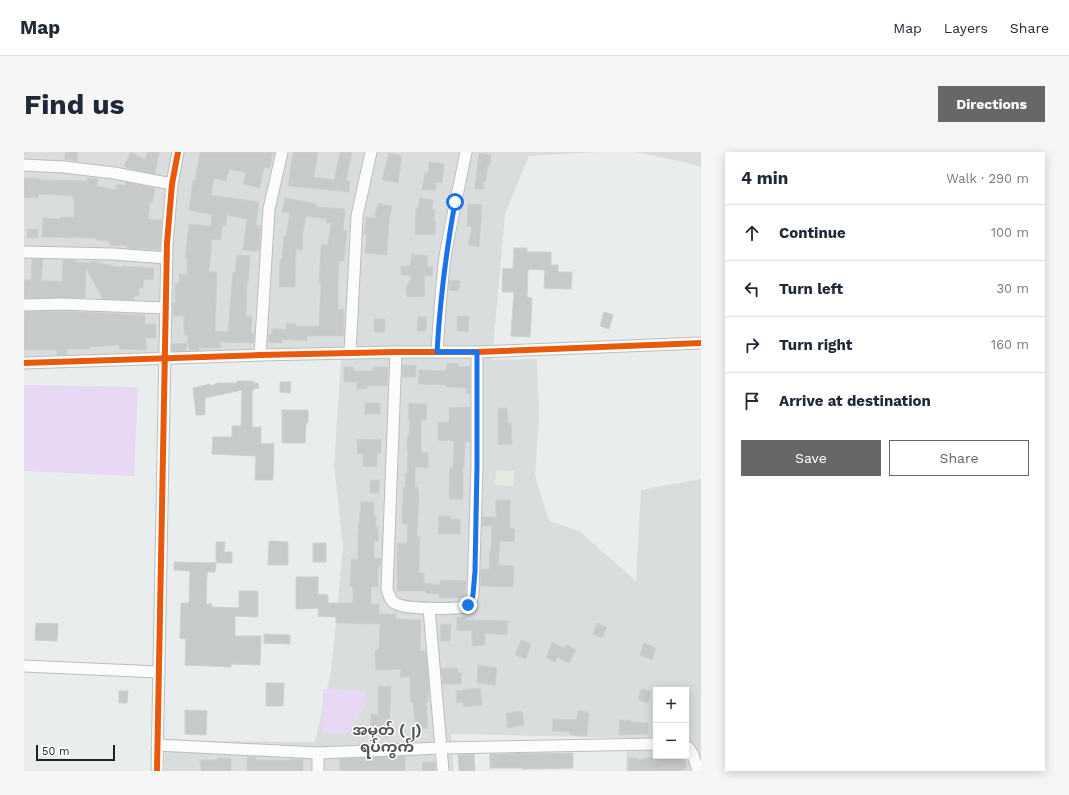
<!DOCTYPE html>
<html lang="en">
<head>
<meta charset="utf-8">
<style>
  :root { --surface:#fff; --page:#f6f6f7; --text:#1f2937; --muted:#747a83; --line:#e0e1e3; --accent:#666868 }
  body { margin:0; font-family:"Work Sans","Noto Sans Myanmar",sans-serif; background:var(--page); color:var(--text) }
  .controls { position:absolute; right:12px; bottom:12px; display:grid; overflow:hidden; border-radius:0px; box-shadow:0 2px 10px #0003 }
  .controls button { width:36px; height:36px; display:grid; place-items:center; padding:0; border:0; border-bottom:1px solid var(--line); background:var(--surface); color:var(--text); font:20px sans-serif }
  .scale { position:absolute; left:12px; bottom:10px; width:79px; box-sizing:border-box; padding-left:4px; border:2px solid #202020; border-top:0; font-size:11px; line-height:14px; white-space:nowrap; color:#202020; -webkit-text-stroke:3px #fff; paint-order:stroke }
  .stop { position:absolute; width:12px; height:12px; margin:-9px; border:3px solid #1a73e8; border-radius:50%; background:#fff }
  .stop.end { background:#1a73e8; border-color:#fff; box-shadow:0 1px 4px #0008 }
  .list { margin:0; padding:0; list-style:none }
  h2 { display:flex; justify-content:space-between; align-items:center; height:52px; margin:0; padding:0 16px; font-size:17px }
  h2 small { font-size:13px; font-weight:400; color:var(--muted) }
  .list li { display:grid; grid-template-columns:26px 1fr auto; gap:12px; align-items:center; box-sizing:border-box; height:56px; padding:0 16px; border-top:1px solid var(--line) }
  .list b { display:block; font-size:15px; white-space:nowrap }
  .list em { font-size:13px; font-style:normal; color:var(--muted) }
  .actions { display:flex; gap:8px; padding:12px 16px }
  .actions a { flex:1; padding:9px 0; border:1px solid var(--accent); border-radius:0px; text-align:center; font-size:14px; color:var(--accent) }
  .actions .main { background:var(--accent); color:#fff }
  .icon { flex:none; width:22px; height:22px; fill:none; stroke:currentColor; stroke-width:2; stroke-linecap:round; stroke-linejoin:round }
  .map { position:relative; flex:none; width:677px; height:619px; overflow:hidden; border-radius:0px }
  header { display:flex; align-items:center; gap:24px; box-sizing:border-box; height:56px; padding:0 20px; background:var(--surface); border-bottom:1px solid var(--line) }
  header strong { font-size:19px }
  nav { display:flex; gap:22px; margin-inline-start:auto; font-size:14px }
  .intro { display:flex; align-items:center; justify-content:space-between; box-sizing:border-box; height:96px; padding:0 24px }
  h1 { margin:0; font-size:28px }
  .button { padding:10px 18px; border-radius:0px; background:var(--accent); color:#fff; font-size:14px; font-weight:700 }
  main { display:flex; gap:24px; padding:0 24px }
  aside { flex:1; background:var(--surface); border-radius:0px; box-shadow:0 2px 10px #0003 }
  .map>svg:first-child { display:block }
  .residential { fill:#dadddd; fill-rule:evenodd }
  .industrial { fill:#e2ebe2 }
  .park { fill:#e8d8f4 }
  .building { fill:#c6cacb; stroke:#cbd1d1 }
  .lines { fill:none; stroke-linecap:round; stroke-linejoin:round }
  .minor-casing { stroke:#bcbebe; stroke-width:13 }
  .minor { stroke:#fcfcfc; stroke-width:11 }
  .cycleway-casing { stroke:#fff; stroke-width:8 }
  .cycleway { stroke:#e8590c; stroke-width:6 }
  .route { stroke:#1a73e8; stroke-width:5 }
  .labels { text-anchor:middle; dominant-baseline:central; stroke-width:3; stroke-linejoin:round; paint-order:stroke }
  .quarter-label { font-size:15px; font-weight:bold; fill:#535353; stroke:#fff }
</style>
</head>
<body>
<header>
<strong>Map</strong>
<nav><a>Map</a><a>Layers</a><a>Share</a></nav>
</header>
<div class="intro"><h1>Find us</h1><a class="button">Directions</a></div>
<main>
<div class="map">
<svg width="677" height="619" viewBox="0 0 677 619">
  <rect width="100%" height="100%" fill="#e9edee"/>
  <!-- residential -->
  <g class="residential">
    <path d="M 0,0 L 574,0 L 505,4 L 481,62 L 468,208 L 513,207 L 515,265 L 511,324 L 525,369 L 555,379 L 612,429 L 617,338 L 677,327 L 677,619 L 602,619 L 603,586 L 427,582 L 430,619 L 140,619 L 141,587 L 191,589 L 291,590 L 307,520 L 319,395 L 310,313 L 318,195 L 301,198 L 0,205 ZM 632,538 L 662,538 L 662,604 L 632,604 Z"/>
    <polygon points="612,0 677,0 677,15 664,11"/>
  </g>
  <!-- industrial -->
  <polygon class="industrial" points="472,318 490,319 490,334 471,333"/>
  <!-- park -->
  <g class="park">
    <polygon points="0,233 114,235 110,324 0,319"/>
    <polygon points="299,537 342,539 341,556 323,581 298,581"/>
  </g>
  <!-- building -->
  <g class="building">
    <polygon points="42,0 54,0 53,9 40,7"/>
    <polygon points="107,0 121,7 123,0 135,0 131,22 106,17 100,14"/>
    <polygon points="176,0 249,0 246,16 240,15 236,36 219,32 222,21 205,17 202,29 190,26 187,43 235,50 232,73 237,74 235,99 219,98 223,67 203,63 202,74 198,74 197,88 188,87 185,120 193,120 191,179 204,180 209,120 211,120 213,103 226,104 224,130 223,130 222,164 228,164 227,181 230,181 230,191 196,190 196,196 175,196 175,198 165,198 163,183 160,183 160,164 149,164 149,151 151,151 151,131 155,131 155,122 163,123 163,106 161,106 165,72 187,74 188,63 165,58 169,28 171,28"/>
    <polygon points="269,0 294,0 290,25 310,28 316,0 328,0 322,29 326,29 325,40 264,34"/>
    <polygon points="365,1 378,4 374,31 358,28"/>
    <polygon points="455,1 467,3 466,13 464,13 462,29 460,29 460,37 451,37"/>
    <polygon points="405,10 420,12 418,31 412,30 411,38 398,38 401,20 404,21"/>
    <polygon points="0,26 15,26 15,28 63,29 63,26 74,27 73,34 92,38 92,33 101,33 102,30 131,36 128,51 126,50 124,67 138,68 136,98 103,96 103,94 85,93 85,89 72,88 72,86 18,85 19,66 36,67 36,65 50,65 50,49 49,48 49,44 15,42 14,46 0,45"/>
    <polygon points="261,46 292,52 292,55 321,57 319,78 323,79 320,109 315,109 314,134 314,157 320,157 320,184 283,184 283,189 258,187 258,191 244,190 244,182 248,182 248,177 262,177 262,171 272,172 271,174 295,174 297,132 295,131 297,93 304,93 307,71 302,71 303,67 282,64 278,85 279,85 278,98 272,97 271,135 255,135 256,107 258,107 260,84 262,84 266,61 258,60"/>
    <polygon points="396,46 409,48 408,57 411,57 410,69 412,69 411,83 391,82 392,56 394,56"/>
    <polygon points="354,51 368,54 365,68 363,103 341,101 343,82 340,82 342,65 350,66"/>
    <polygon points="444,52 458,53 455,95 444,93 448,75 443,74"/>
    <rect x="3" y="77" width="11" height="9"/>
    <polygon points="490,96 503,96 503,100 527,100 527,113 534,113 534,120 548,120 547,137 520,136 521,118 504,117 503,145 508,146 506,185 487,184 490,140 478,140 479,116 489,117"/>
    <polygon points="388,102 404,104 403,115 409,115 408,124 400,124 401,144 383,145 382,136 388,124 377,123 377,114 386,114"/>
    <polygon points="8,107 19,107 17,129 38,129 39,108 52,108 52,110 67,111 67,109 98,116 98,114 130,116 129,128 120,127 119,136 115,136 115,144 110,144 110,148 79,147 62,116 61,146 0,146 0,128 7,128"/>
    <polygon points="425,128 436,129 435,139 425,138"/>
    <polygon points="38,159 121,163 121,172 132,172 132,186 122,186 122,198 95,197 95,193 66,195 66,197 43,197 43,203 33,203 33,198 0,198 0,160"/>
    <polygon points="580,160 589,163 585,177 576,174"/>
    <polygon points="394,164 403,165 402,179 393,179"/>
    <polygon points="433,164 445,165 444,180 433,179"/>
    <rect x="350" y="167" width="11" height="13"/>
    <polygon points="163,191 162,199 148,199 148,192"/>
    <polygon points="423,211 435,212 435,215 446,214 446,242 442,242 442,236 422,235 422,233 394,232 395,218 422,219"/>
    <polygon points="379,213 392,213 392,225 378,225"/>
    <polygon points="320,215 330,215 330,219 349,219 349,215 364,215 363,234 343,234 343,237 333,237 333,230 320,230"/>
    <polygon points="213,229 229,229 229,231 234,231 235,236 229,237 229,239 228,239 228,275 237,275 237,292 250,291 249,328 231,328 232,304 188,302 189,285 208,285 208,274 217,274 218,238 181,246 181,263 172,263 169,236 186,232 187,234 194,231 213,231"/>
    <polygon points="256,230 267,230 266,241 256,240"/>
    <rect x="341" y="251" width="15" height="11"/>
    <polygon points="385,251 403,252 402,268 397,268 397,301 404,301 404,316 391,315 391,335 394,335 395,345 393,385 396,385 395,421 400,421 400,431 416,433 416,428 442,429 441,446 415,446 415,442 402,441 402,439 373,439 373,391 383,391 384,372 378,372 378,353 379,353 379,335 381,335 381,321 383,321 384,298 383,298 383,284 385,284 386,267 384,267"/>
    <polygon points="446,255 446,290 441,289 440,314 439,313 439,347 425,347 426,315 429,315 430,289 414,288 414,270 425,270 425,256"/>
    <polygon points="474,256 483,256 484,271 487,271 488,292 474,293"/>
    <polygon points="258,258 284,258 284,271 282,271 281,291 258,291"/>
    <polygon points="357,287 357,301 353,302 353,315 339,314 339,302 334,302 333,288"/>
    <polygon points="346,328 356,328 355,341 346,341"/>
    <polygon points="472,348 486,348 486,376 491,377 490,390 476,389 474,413 490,414 489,435 456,434 457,417 465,417 466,399 467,399 468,374 458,374 458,365 472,365"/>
    <polygon points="337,350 350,350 350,363 352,363 352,375 354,375 354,389 350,389 350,406 357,406 356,415 354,415 354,435 347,435 347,452 355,452 355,462 372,462 372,467 397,468 396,499 402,499 405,533 404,551 402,550 404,576 392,577 389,550 386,550 386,525 376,525 377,517 352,518 351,498 355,497 356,472 312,471 312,465 294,464 295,456 272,457 272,425 294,425 294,442 304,443 304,451 329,451 329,435 326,434 327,407 334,407 334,382"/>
    <polygon points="415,364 426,364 426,367 436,367 436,382 414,382"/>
    <polygon points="245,389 264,390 264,413 244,413"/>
    <polygon points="192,390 201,390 200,400 208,400 208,411 192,411"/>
    <rect x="289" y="391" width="13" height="19"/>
    <polygon points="150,410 192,411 191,420 183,420 182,452 188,452 187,455 215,456 215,439 234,439 234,465 211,464 211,484 237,484 236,513 207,512 207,515 161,513 162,487 156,486 157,451 165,451 166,419 150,418"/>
    <polygon points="433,465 443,465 443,468 484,469 483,483 461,481 461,493 448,494 448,479 433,478"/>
    <polygon points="12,471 34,472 33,489 11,488"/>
    <polygon points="573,471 583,475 578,486 569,482"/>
    <polygon points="417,472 427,472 426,489 416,489"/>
    <polygon points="240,482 266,483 266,492 240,491"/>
    <polygon points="497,488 507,492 502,507 491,503"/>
    <polygon points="528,490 540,496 542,492 552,498 545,511 534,505 531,510 522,506"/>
    <polygon points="620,491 632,496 628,508 616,503"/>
    <polygon points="454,513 473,516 471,533 453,531"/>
    <polygon points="417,516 434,516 434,521 438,521 437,532 419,532"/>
    <polygon points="242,531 260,531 259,554 242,554"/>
    <polygon points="354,534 367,534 365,585 346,583 347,562 354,563"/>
    <polygon points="456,536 458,553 440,555 439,550 433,551 432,539"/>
    <polygon points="617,537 627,539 624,551 614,548"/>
    <polygon points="95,539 104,539 103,551 95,551"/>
    <polygon points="161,558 183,559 182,583 161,582"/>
    <polygon points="555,558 565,561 563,584 546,583 546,580 528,579 529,567 552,568"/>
    <polygon points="498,559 500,573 484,576 482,561"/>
    <polygon points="596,568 607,568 607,570 624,571 624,582 595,583"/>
    <polygon points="549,601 549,616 499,617 499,616 466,616 466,602"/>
    <polygon points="450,602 451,619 435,619 434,603"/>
    <polygon points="381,604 381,619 316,619 316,607"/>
    <polygon points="635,604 659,604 663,616 655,619 604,619 604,606 613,606 613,608"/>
    <polygon points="223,605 232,605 232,608 267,608 267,607 279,607 279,619 223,619"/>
    <polygon points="194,606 207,606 207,619 177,619 176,608 194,608"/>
    <polygon points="399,610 411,610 411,619 398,619"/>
  </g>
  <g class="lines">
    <defs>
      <g id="minor">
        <polyline points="0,13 40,15 90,21 148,32"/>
        <polyline points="0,100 89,102 143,106"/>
        <polyline points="0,153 38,152 142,156"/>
        <path d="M 372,200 L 363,437 C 365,443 366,450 373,452 C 382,457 434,458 443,454 C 447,451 448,448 449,443 L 453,314 L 453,200"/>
        <path d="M 413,200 C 415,168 417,137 421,105 C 427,70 435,35 442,0"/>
        <polyline points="326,201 333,64 347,0"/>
        <polyline points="236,203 245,57 258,0"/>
        <polyline points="0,211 236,203 372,200 453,200 677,191"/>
        <polyline points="405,456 419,619"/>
        <polyline points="0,514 135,520"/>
        <polyline points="133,593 294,601 417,596 632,592"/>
        <path d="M 662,594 C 670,600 671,610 674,619"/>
        <polyline points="133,619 143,91 148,32 154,0"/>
        <polyline points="294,619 294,601"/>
      </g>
    </defs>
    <!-- minor casing -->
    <use href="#minor" class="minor-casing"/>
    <!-- minor -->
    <use href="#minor" class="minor"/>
    <defs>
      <g id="cycleway">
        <polyline points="0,211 236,203 372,200 453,200 677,191"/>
        <polyline points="133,619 143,91 148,32 154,0"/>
      </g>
    </defs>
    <!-- cycleway casing -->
    <use href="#cycleway" class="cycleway-casing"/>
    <!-- cycleway -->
    <use href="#cycleway" class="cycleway"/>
  </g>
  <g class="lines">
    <!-- route -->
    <path class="route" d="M 431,50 C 422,100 416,149 413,200 L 453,200 L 453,314 L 451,419 L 449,443 L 447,450 L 444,453"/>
  </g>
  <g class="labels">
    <!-- quarter labels -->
    <g class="quarter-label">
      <text x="363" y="578">အမှတ် (၂)<tspan x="363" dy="17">ရပ်ကွက်</tspan></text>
    </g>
  </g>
</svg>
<div class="controls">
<button>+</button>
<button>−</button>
</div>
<div class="scale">50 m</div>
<div class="stop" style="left:431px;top:50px"></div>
<div class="stop end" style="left:444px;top:453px"></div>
</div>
<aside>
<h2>4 min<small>Walk · 290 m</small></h2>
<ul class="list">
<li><svg class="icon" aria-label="ahead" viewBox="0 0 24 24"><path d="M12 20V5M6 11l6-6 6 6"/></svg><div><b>Continue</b></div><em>100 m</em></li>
<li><svg class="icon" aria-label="left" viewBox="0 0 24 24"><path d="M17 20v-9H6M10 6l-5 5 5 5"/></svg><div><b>Turn left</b></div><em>30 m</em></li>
<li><svg class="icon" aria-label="right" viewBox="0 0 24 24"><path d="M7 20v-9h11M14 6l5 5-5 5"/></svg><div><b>Turn right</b></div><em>160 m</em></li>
<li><svg class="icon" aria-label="arrive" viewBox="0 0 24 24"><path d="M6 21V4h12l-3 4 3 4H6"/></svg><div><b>Arrive at destination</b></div></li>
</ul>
<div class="actions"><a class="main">Save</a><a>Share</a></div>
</aside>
</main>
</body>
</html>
